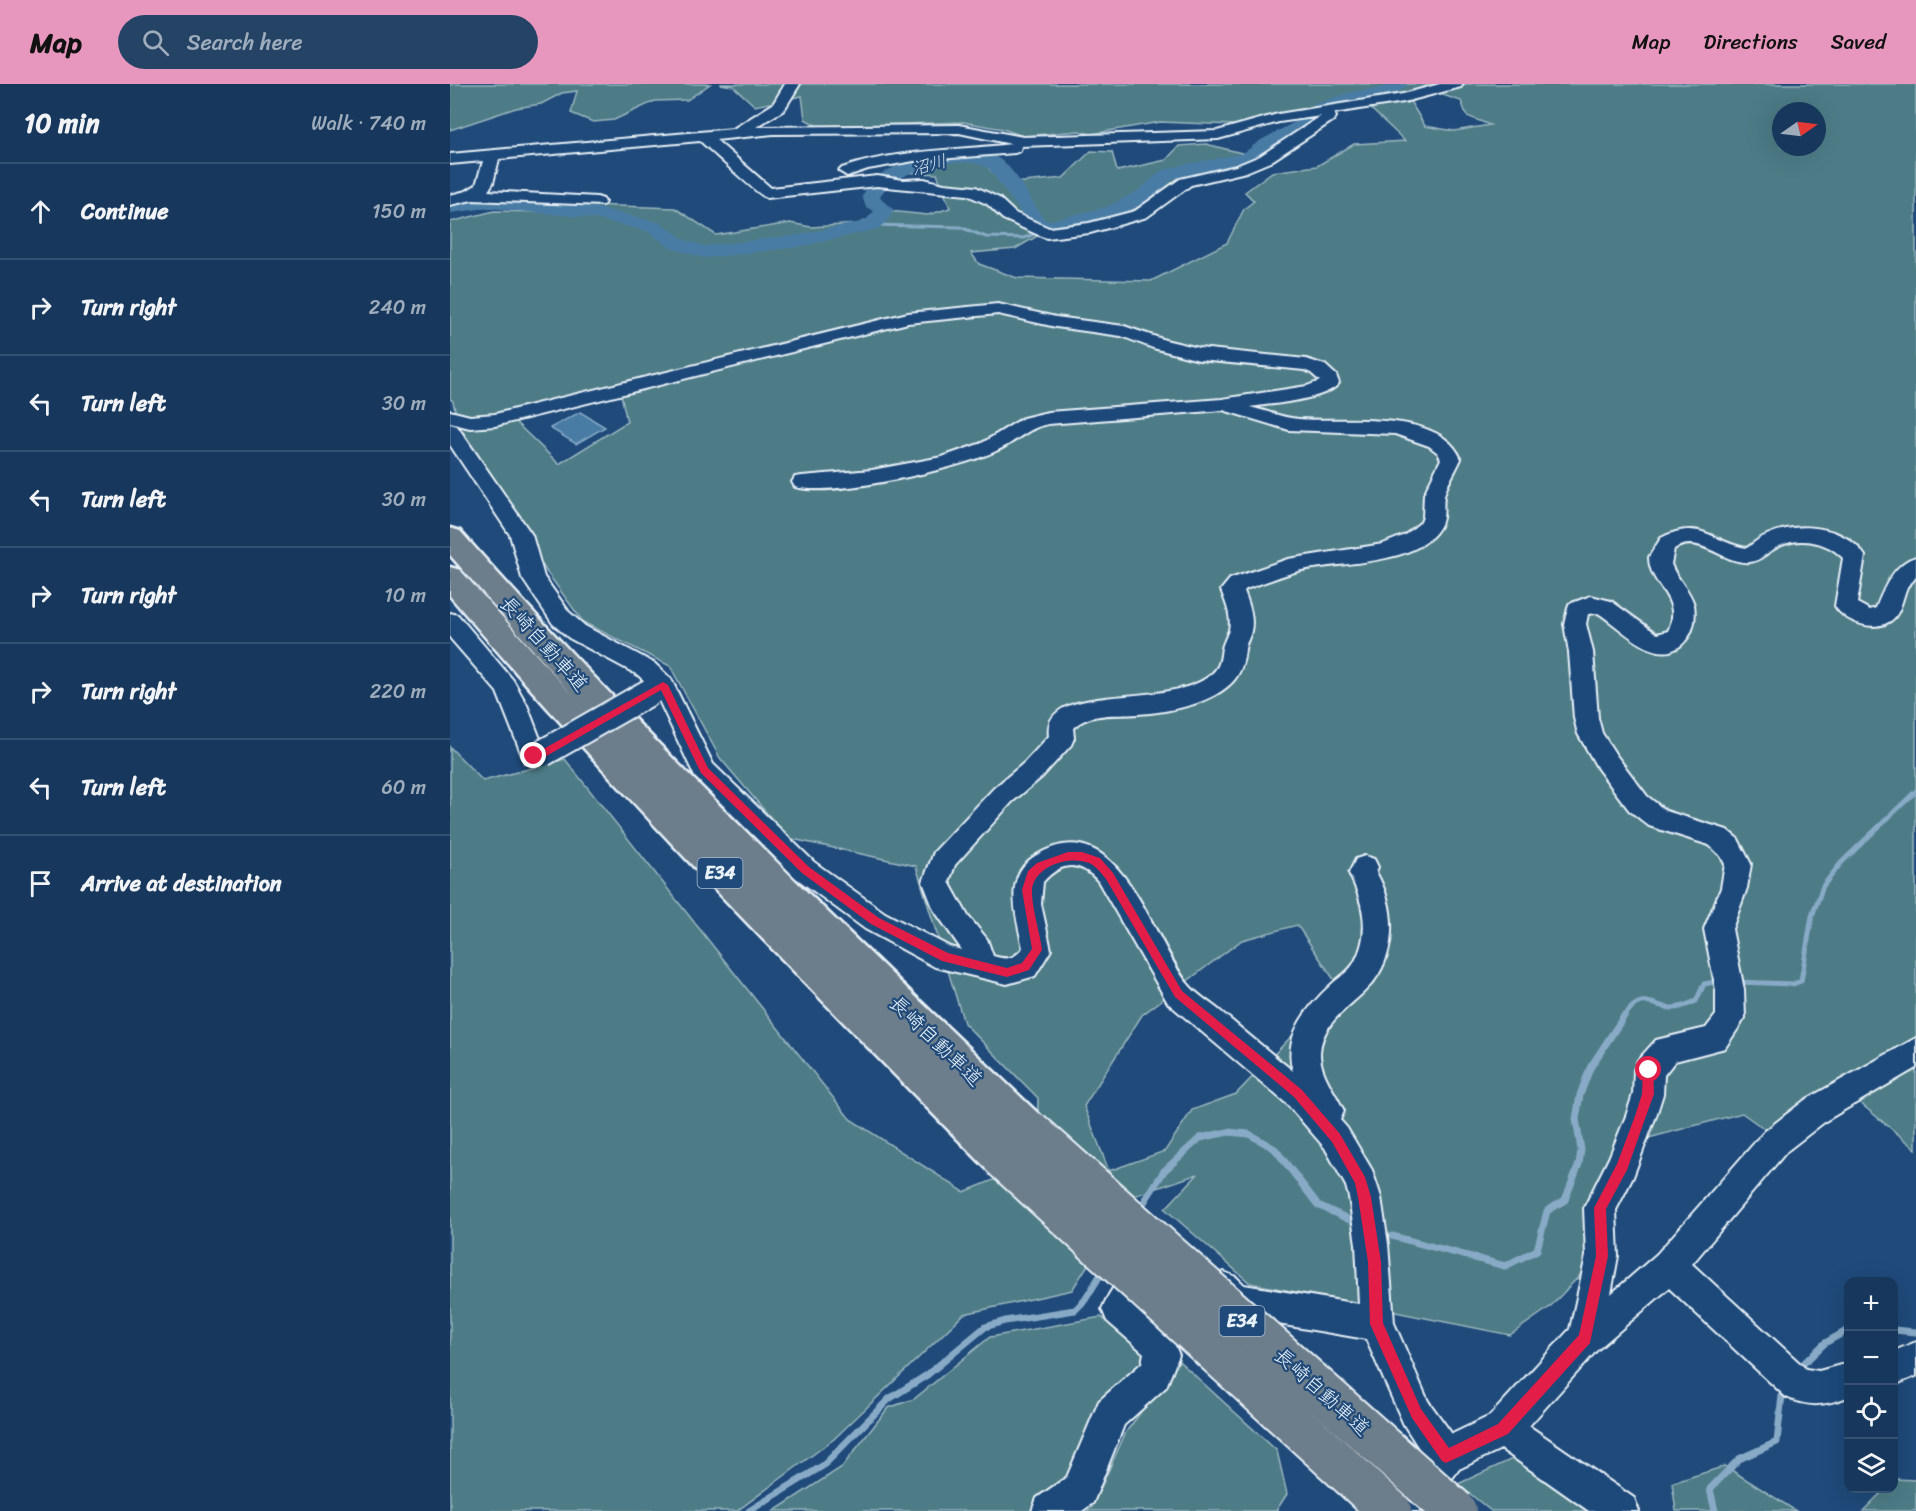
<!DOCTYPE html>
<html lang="en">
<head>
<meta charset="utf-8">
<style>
  :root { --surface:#17385c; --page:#244365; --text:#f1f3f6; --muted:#9eacbb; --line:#365272; --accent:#e797bd }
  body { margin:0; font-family:Sriracha,"Klee One",sans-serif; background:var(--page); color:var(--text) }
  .controls { position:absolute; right:18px; bottom:18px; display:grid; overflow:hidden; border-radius:12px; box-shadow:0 6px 24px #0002 }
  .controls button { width:54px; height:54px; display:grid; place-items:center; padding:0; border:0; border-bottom:2px solid var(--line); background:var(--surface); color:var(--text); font:30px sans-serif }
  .compass { position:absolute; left:1322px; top:18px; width:54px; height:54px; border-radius:50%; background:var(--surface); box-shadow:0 6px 24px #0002; rotate:76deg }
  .stop { position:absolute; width:18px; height:18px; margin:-14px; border:4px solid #e11d48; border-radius:50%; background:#fff }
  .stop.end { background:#e11d48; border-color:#fff; box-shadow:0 2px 6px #0008 }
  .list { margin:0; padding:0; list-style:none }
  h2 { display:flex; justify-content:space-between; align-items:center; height:78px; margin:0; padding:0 24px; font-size:26px }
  h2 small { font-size:20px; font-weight:400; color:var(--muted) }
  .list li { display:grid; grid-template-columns:39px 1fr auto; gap:18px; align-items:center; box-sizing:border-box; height:96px; padding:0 24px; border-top:2px solid var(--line) }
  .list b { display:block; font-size:22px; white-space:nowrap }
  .list em { font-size:20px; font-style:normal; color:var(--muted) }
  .icon { flex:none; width:33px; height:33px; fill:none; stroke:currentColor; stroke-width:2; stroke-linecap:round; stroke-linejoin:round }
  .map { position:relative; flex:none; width:1466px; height:1427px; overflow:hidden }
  header { display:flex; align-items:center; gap:36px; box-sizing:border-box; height:84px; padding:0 30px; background:var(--accent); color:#111 }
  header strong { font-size:28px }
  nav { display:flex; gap:33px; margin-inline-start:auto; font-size:21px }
  .search { width:420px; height:54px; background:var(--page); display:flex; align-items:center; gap:15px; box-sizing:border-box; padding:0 21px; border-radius:33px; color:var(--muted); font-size:22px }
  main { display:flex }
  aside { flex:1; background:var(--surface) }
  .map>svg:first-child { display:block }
  .green { fill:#4e7c86; stroke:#9bb6bf; stroke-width:1.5; fill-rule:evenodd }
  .water { fill:#487ba5; stroke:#88aac6; stroke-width:1.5 }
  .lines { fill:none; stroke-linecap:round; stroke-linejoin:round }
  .stream-far2 { stroke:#88aac6; stroke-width:3 }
  .stream-far1 { stroke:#88aac6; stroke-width:5 }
  .stream { stroke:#88aac6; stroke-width:7 }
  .river { fill:#487ba5; fill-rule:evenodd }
  .minor-casing { stroke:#e8f1f8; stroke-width:4 }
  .highway-casing { stroke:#e8f1f8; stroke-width:5 }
  .minor { fill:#1f4a7a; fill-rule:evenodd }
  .highway { fill:#6c7d8b; fill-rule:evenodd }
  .minor-bridge-casing { stroke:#e8f1f8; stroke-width:30; stroke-linecap:butt }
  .highway-bridge-casing { stroke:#e8f1f8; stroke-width:46; stroke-linecap:butt }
  .minor-bridge { stroke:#1f4a7a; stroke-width:26 }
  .highway-bridge { stroke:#6c7d8b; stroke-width:42 }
  .route { fill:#e11d48 }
  .labels { text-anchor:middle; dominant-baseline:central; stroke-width:4.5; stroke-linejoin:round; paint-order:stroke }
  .far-water-label { font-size:18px; font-style:italic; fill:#d0dfec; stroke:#1f4a7a }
  .shield { fill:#1f4a7a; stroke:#acbfd2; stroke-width:1.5 }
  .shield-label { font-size:18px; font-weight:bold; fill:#e8f1f8 }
  .street-label { font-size:20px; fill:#e8f1f8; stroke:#1f4a7a }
</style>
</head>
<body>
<header>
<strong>Map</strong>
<div class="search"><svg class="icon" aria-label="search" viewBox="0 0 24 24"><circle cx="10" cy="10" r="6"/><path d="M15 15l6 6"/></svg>Search here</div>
<nav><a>Map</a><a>Directions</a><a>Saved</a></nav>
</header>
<main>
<aside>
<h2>10 min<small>Walk · 740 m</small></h2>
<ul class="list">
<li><svg class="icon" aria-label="ahead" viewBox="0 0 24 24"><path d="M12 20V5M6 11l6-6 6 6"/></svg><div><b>Continue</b></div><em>150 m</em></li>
<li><svg class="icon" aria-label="right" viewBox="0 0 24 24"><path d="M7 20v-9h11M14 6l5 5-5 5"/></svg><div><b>Turn right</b></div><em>240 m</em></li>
<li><svg class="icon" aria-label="left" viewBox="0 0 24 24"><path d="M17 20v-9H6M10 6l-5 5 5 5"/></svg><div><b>Turn left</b></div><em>30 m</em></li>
<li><svg class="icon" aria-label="left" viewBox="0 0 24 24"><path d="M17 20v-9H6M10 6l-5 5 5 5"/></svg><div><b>Turn left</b></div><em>30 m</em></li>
<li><svg class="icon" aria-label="right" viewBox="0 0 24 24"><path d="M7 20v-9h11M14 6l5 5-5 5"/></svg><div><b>Turn right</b></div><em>10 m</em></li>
<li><svg class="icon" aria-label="right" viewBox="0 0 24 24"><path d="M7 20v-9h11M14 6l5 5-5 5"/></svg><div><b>Turn right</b></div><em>220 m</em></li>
<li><svg class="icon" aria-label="left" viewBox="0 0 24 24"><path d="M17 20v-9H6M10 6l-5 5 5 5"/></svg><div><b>Turn left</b></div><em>60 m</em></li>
<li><svg class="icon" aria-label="arrive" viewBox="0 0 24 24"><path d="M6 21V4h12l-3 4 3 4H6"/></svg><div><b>Arrive at destination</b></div></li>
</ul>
</aside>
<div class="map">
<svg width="1466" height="1427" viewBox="0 0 1466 1427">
  <rect width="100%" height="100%" fill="#1f4a7a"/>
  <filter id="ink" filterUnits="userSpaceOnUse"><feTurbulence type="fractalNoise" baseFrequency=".0167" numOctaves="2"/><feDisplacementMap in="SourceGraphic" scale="12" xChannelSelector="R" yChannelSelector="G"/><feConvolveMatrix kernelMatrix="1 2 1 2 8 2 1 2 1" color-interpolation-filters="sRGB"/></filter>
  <g filter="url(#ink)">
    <!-- green -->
    <g class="green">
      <polygon points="0,0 260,0 237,16 205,17 164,36 143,38 121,29 127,7 112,9 91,20 66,24 0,46"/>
      <path d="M 270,0 L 1466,0 L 1466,1065 L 1405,1015 L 1334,1059 L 1292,1029 L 1165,1063 L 1140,1116 L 1133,1188 L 1100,1223 L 1060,1251 L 800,1199 L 715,1125 L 748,1090 L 681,1113 L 622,1206 L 514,1230 L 384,1355 L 287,1427 L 0,1427 L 0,663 L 33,697 L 115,675 L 400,1035 L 514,1108 L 586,1079 L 588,1014 L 514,939 L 466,782 L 338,754 L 270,674 L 220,582 L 133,538 L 96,487 L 8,340 L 3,317 L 0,315 L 0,138 L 44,127 L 98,128 L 141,121 L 225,124 L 266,151 L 340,139 L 361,143 L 408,140 L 439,127 L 478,131 L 500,124 L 487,90 L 451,88 L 440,79 L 525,69 L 553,100 L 613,94 L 641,67 L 662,68 L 667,87 L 716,76 L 729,62 L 756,60 L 807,73 L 769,87 L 730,93 L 696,120 L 667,133 L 596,147 L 565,165 L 521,169 L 529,180 L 567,194 L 701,197 L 777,159 L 794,125 L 804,117 L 795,108 L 822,88 L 867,82 L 904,60 L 955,57 L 920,24 L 960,17 L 975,42 L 1004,47 L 1040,41 L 1017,32 L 1011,17 L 987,9 L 857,27 L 785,41 L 710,38 L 641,50 L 629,47 L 573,52 L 553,45 L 513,38 L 369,43 L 355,35 L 352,12 L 305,22 L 283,2 ZM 1331,27 L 1367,27 L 1367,63 L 1331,63 ZM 169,301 L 177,338 L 109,380 L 55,328 ZM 847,841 L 889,903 L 786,1010 L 742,1026 L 715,1067 L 659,1087 L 634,1022 L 692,931 L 792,856 Z"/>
      <polygon points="651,1233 698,1272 652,1317 621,1398 583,1427 324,1427 392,1383 438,1324 464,1315 540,1253"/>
      <polygon points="729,1277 827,1367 837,1410 826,1427 637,1427 642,1423 676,1348"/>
      <polygon points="1073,1370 1147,1427 1041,1427 1008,1400"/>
      <polygon points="1275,1382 1346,1427 1226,1427 1222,1399"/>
      <polygon points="1444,1395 1466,1396 1466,1427 1413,1427 1435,1405 1444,1404"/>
    </g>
    <!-- water -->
    <polygon class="water" points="130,328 155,343 126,360 100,344"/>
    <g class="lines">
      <!-- stream-far2 -->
      <polyline class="stream-far2" points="421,141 510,143 536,153 574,154 586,149"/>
      <!-- stream-far1 -->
      <g class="stream-far1">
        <polyline points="1285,898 1343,900 1351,897 1362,832 1373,802 1391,779 1466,707"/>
        <path d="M 1173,934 C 1192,905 1201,923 1223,924 C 1231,924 1239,920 1246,917 L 1254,900 L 1270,897"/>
      </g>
      <!-- stream -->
      <g class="stream">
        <polyline points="689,1126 714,1087 750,1054 778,1048 799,1050 825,1065 868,1121 900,1136"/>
        <polyline points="942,1152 1055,1182 1087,1166 1097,1127 1115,1116 1129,1080 1131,1066 1126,1035 1130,1011 1140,984 1174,932"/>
        <polyline points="1444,1246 1466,1248"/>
        <polyline points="1351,1282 1375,1259 1398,1246"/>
        <polyline points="299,1427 374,1381 439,1315 477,1291 535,1243 555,1237 625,1226 635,1216 654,1185"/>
        <polyline points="1265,1427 1260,1405 1289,1375 1327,1358 1332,1311"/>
      </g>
      <!-- river -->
      <path class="river" d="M 939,0 L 957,0 C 943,19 921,11 902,18 C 893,22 885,26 875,29 L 870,39 L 823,64 L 804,78 L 723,95 L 703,114 L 671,131 L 608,148 L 585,147 L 539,85 C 514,68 446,86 430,112 L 432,116 L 443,125 L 440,134 L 428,145 L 348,163 L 254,174 L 221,164 L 197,147 L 141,134 L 38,124 L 0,129 L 0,117 L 38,112 L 141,122 L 211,139 L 235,156 L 255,162 L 348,151 L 415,137 L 424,127 L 416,123 L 412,112 C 417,104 421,96 429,91 C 455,75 518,58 546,73 C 567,85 578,113 592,132 L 597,137 L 657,123 L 689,106 L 711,87 L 732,81 L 792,70 L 811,56 L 856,32 L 865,20 C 878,17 889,11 902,8 C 914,5 928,7 939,0 Z"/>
      <defs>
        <g id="minor">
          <path d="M 335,0 L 350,0 L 334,26 L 306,43 L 509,41 L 573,53 L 767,47 L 828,30 L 953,10 L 990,0 L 1013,0 L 1011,3 L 954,18 L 884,29 L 886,33 L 884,36 L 820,78 L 796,88 L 741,101 L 697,133 L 640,149 L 597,154 L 591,152 L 553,135 L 537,120 L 517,111 L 427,102 L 317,114 C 309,112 261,66 250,57 L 49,75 L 43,99 L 38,107 L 147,113 L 153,115 L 155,118 L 153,121 L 22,116 L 0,121 L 0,111 L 16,107 L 26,101 L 33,77 L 0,80 L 0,70 L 283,45 L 323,20 ZM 871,32 L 810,72 L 786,82 L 730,95 L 685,127 L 639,139 L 599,144 L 565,129 L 549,114 L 526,103 L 494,100 L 474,95 L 453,96 L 427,92 L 321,104 L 266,56 L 323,50 L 509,49 L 561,60 C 504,67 447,65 392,84 L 389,87 L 397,92 L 418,85 L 464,77 L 565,69 L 570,67 L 571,62 L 768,55 L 829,38 Z"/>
          <path d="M 548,220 L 606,233 L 674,242 L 715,256 L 749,264 L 856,275 L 875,281 L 886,291 L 889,299 C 877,316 821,320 800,323 C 817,327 832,334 849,335 C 893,339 990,324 1011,375 C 1006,386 999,397 995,408 C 991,420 997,432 989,444 C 965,483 888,477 848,487 C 830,492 813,499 796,505 L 794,507 C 799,520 804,534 801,547 C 800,553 796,558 795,565 C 794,575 792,586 785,595 C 765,620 718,628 688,630 C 664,632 642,627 623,644 L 624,654 L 621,661 L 592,693 L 562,718 L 505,781 L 499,798 L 518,832 L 537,855 L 543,872 C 557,876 563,876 573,864 C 567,833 552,793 585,772 C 669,720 700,853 738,900 C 746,910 759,918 769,926 C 794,947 818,967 843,987 C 832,952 858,922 882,900 C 890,893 901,886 905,877 C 921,847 913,817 899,789 L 906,775 L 915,772 L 924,775 L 928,783 L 926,788 C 945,821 948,865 924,897 C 906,920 872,935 870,968 C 869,989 886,1009 894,1027 L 890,1036 L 897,1044 L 922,1086 L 931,1113 L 938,1160 L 944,1239 L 978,1317 L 1002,1350 L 1040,1332 L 1120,1245 L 1136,1172 L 1134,1124 L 1159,1074 L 1176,1032 L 1183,1010 L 1184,986 L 1188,976 L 1206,956 L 1256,944 L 1266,931 L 1266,906 L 1254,845 L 1271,804 L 1275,780 L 1270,771 L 1259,761 L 1199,742 L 1179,726 L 1148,685 L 1128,650 L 1124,634 L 1119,568 L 1114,540 L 1119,520 L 1141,512 L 1161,517 L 1207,550 L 1218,547 C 1234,513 1199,503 1199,473 L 1211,454 C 1251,433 1263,459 1297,464 C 1304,459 1309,454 1317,451 C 1348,437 1395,441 1415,472 L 1407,519 L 1420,526 L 1426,524 C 1434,504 1444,479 1466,473 C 1466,478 1466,487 1466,492 C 1465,496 1459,500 1457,503 C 1453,512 1451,527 1444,534 C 1428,550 1395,539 1385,522 L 1393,474 C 1376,456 1346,451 1324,465 C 1315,470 1310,477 1300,478 C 1273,481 1250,448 1224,465 L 1221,480 C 1226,495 1240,505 1244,521 C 1246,532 1244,547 1236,556 C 1210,589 1170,542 1148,529 L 1138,530 L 1136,540 L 1143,568 L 1148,634 L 1152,649 L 1166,671 L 1197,712 L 1216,727 L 1277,746 L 1288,755 L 1301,780 L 1297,804 L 1282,845 L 1294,906 L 1295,934 L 1275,964 L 1225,977 L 1214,991 L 1213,1010 L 1206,1032 L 1183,1093 L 1166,1126 L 1168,1172 L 1161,1210 L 1207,1170 L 1315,1047 L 1355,1016 L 1466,954 L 1466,984 L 1377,1036 L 1337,1067 L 1242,1180 L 1356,1285 L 1369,1287 L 1398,1279 L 1398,1313 C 1374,1321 1361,1324 1336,1313 L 1219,1204 L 1147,1266 L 1079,1342 L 1184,1414 L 1189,1427 L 1139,1427 L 1051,1365 L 1009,1385 L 978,1427 L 938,1427 L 943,1414 L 974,1372 L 954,1341 L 916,1255 L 786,1233 C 771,1227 763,1220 757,1205 L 762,1193 L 774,1188 L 786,1193 L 794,1201 L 909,1220 L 906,1160 L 899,1113 L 896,1102 L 875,1064 L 837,1020 L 718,919 L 648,797 C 629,776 611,778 593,798 L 591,820 L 601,866 L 585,892 L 557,900 L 485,883 L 415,845 L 346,794 L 245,693 L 204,606 L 188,591 L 119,554 L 103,540 L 72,494 L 60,451 L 0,361 L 0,340 L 7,342 L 82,451 L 94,493 L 119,528 L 135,542 L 204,579 L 221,595 L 263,680 L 364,778 L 435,829 L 500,863 L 512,866 L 484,826 L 473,798 L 484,768 L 544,704 L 574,679 L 599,652 C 590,591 741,631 768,582 C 771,576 771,569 772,564 C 774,557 777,552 779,546 C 782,532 776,519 771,506 L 780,495 L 838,475 L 933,460 L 955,451 L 971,438 L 973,433 L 974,410 L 991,375 L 988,369 L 979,362 L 945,350 L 839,346 L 773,326 L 598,340 C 577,344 565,359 546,367 C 508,385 384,413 345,403 L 342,398 L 345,393 L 352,392 L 422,386 L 492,373 L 532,359 L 573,334 L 598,328 L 772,315 L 857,302 L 870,297 L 861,289 L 854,286 L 749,276 L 703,264 L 671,252 L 606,243 L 548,230 L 458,239 L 45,342 L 20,344 L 0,339 L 0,327 L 20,332 L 45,330 L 458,229 Z"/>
          <polygon points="0,529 8,531 63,596 77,621 92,660 102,662 105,669 102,676 84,682 75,679 47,608 0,554"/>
          <path d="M 698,1171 L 710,1176 L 715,1188 L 710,1200 L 692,1223 L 718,1245 L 729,1271 L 716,1303 L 674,1341 L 643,1419 L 632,1427 L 582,1427 L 587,1414 L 617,1393 L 649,1317 L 692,1279 L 694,1269 L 657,1237 L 652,1225 C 660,1205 678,1180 698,1171 Z"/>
          <polygon points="1466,1258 1466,1292 1444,1301 1444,1267"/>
        </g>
        <path id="highway" d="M 0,444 L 10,447 C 193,654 393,844 594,1035 L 600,1048 L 594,1061 L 580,1067 L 569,1063 L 573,1073 L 567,1087 L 553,1093 L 539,1087 C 355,899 170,713 0,512 L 0,483 L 10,486 L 124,613 L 0,471 Z"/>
      </defs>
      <!-- minor casing -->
      <use href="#minor" class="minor-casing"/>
      <!-- highway casing -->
      <use href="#highway" class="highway-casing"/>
      <!-- minor -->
      <use href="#minor" class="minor"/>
      <!-- highway -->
      <use href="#highway" class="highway"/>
      <defs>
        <polyline id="minor-bridge" points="93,669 200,608"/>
        <g id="highway-bridge">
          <polyline points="580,1048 1005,1427"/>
          <polyline points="553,1073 940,1427"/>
        </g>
      </defs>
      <!-- minor-bridge casing -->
      <use href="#minor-bridge" class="minor-bridge-casing"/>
      <!-- highway-bridge casing -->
      <use href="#highway-bridge" class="highway-bridge-casing"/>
      <!-- minor-bridge -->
      <use href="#minor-bridge" class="minor-bridge"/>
      <!-- highway-bridge -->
      <use href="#highway-bridge" class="highway-bridge"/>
    </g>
  </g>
  <!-- route -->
  <path class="route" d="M 213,598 L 218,601 L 258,684 L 359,783 L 429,834 L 498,869 L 557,884 L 572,879 L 582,865 L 572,806 L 578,787 L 587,779 L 618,768 L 632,768 L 650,774 L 663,789 L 732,907 L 852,1006 L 890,1050 L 915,1093 L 921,1113 L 931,1178 L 933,1239 L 971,1325 L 999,1364 L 1048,1340 L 1129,1251 L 1146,1172 L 1144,1124 L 1167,1080 L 1185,1032 L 1192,1010 L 1193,986 L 1199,980 L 1203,982 L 1204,1010 L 1196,1032 L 1177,1086 L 1156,1125 L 1158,1172 L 1140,1259 L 1058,1350 L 996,1379 L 992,1377 L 962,1334 L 920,1240 L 918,1178 L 908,1113 L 905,1099 L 882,1058 L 844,1013 L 725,913 L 656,795 C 651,789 646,782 639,779 C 619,771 585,782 582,805 C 581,821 590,849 592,866 L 579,886 L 557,893 L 492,877 L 421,840 L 352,789 L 251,689 L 211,606 L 93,674 L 80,674 L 80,669 L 88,668 Z"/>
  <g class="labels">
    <!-- far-water labels -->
    <g class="far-water-label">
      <text transform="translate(479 81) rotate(-15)">沼川</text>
    </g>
    <!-- shield labels -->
    <g class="shield">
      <rect x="247.5" y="774" width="45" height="30" rx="4.5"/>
      <rect x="769.5" y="1222" width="45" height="30" rx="4.5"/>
    </g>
    <g class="shield-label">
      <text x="270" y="789">E34</text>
      <text x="792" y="1237">E34</text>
    </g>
    <!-- street labels -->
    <g class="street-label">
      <text transform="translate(94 560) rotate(48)">長崎自動車道</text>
      <text transform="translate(486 957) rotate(44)">長崎自動車道</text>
      <text transform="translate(872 1308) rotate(42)">長崎自動車道</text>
    </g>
  </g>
</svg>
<div class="controls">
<button>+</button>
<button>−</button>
<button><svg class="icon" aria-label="locate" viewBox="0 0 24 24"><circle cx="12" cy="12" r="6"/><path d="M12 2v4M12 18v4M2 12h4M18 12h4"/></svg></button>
<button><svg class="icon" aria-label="layers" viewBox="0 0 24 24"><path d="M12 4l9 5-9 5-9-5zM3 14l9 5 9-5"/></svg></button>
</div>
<svg class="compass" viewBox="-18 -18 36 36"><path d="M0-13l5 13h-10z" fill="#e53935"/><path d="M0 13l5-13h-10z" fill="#9eacbb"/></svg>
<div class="stop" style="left:1199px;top:986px"></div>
<div class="stop end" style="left:84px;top:672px"></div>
</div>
</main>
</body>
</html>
